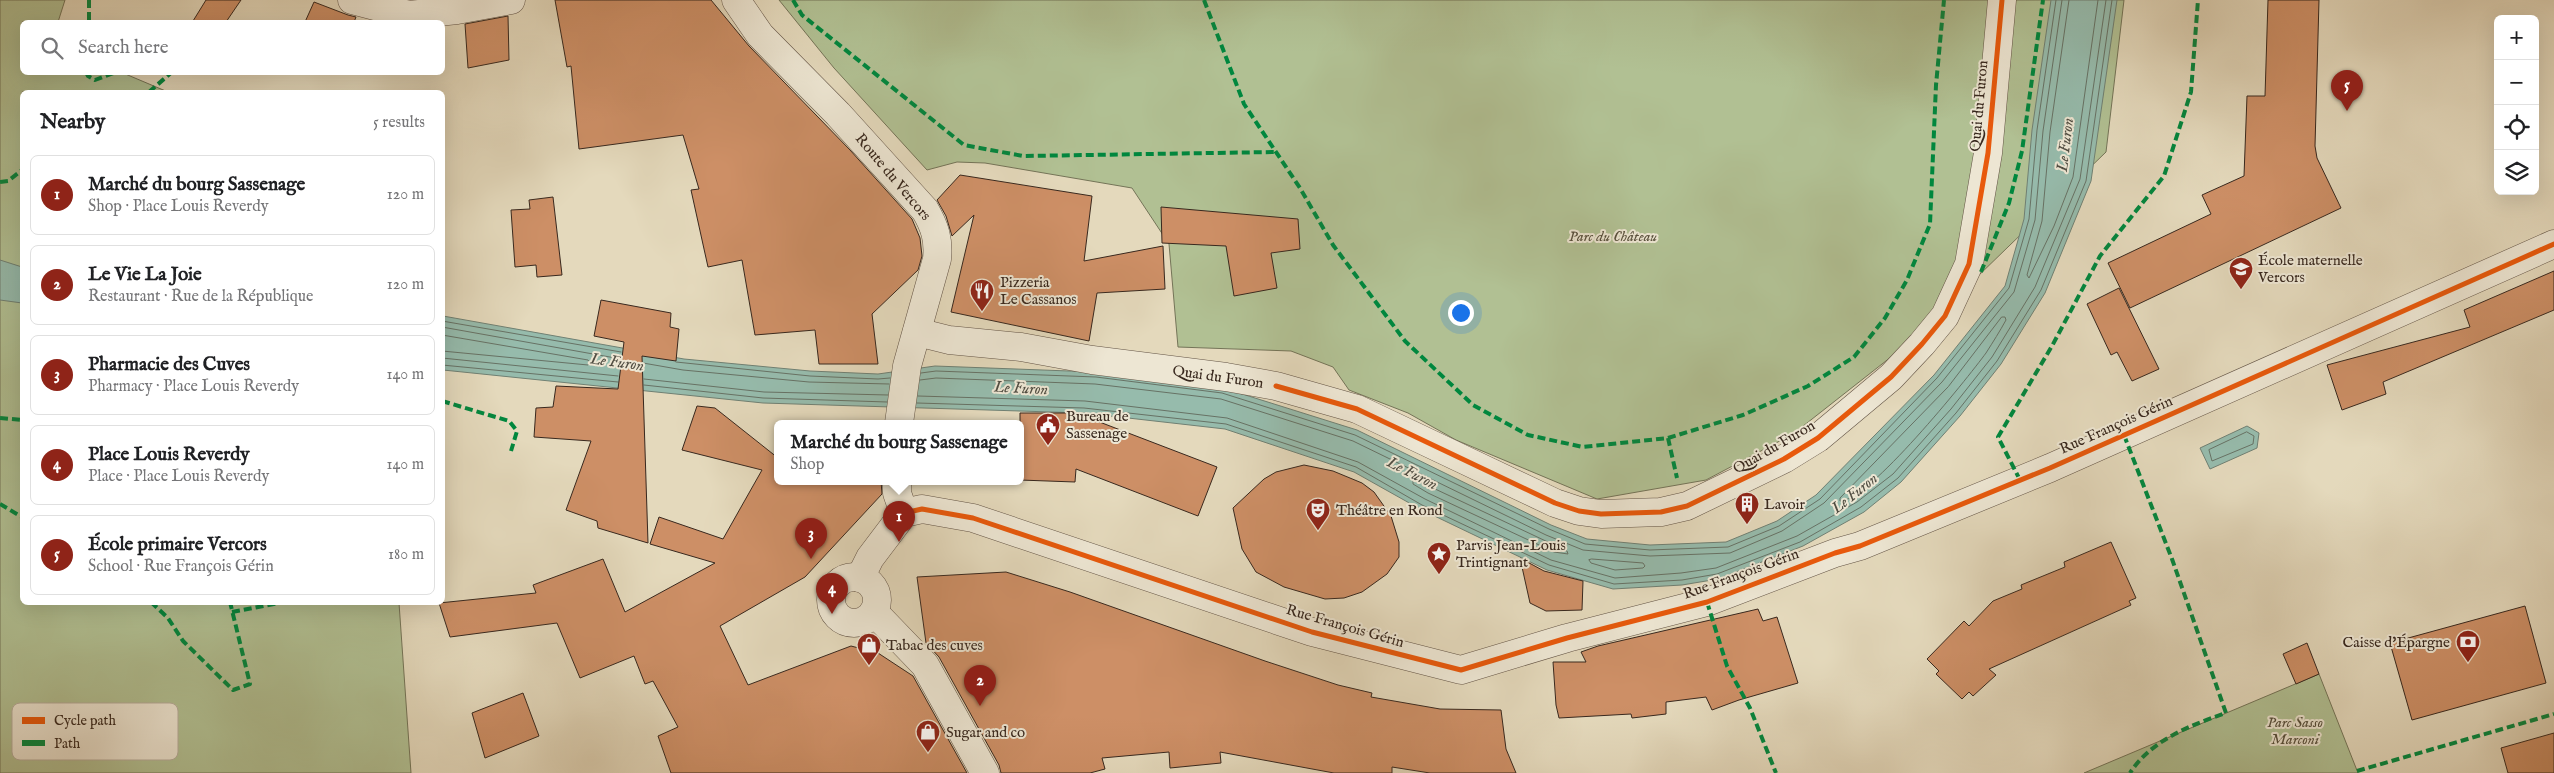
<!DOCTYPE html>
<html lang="en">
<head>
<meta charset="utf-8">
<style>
  :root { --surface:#fff; --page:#f6f6f6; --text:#202124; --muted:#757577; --line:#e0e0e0; --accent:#8f2418 }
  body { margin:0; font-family:"IM FELL English",serif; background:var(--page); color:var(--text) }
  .controls { position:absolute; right:15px; top:15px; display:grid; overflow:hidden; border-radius:8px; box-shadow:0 5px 20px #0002 }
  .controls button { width:45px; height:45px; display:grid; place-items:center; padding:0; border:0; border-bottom:1px solid var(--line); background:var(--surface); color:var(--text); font:25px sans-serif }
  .you { position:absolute; left:1460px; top:312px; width:18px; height:18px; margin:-12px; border:4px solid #fff; border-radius:50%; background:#1a73e8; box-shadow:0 0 0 8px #1a73e833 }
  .badge { display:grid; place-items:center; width:32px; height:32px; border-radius:50%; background:var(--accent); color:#fff; font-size:16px; font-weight:700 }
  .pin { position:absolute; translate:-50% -41px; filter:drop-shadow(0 1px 2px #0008) }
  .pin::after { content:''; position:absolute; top:26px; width:18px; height:15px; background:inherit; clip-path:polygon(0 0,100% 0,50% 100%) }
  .popup { position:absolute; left:774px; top:420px; width:250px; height:65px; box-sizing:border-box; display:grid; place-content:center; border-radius:8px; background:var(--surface); filter:drop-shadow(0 1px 4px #0005); font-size:16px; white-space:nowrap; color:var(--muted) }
  .popup b { font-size:19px; color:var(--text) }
  .popup::after { content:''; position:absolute; left:50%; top:100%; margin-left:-10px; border:10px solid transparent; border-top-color:var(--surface) }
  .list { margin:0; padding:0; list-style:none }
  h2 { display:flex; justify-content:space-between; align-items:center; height:65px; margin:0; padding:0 20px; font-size:21px }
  h2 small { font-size:16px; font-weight:400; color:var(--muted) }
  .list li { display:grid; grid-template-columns:32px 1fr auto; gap:15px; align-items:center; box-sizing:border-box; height:80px; margin:0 10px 10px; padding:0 10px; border:1px solid var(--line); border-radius:8px }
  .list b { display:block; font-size:19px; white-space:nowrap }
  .list p { margin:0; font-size:16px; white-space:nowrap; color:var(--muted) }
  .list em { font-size:16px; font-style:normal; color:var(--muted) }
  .icon { flex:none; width:28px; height:28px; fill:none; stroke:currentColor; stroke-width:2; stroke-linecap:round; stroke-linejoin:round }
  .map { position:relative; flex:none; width:2554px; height:773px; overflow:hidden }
  .search { position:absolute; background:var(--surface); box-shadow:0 5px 20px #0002; left:20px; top:20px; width:425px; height:55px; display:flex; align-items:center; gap:12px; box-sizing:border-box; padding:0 18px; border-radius:8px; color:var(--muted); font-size:19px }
  .panel { position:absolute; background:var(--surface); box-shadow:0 5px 20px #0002; left:20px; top:90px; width:425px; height:515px; border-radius:8px }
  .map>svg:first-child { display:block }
  .green { fill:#b1c093; stroke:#747458 }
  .water { fill:#96bbac; stroke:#708073 }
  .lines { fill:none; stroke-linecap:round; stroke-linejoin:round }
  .shore { stroke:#677265; stroke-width:1 }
  .building { fill:#cd8f66; stroke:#38281e }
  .minor-casing { stroke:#635446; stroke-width:29 }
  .minor { stroke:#ede6d3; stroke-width:28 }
  .quiet { stroke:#00873e; stroke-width:4; stroke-dasharray:8 4; stroke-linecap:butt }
  .cycleway-casing { stroke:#ede6d3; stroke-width:8 }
  .cycleway { stroke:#e8590c; stroke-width:5 }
  .labels { text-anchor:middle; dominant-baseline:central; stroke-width:4; stroke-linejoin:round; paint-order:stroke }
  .street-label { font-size:15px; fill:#38281e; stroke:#ede6d3 }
  .park-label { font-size:15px; font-style:italic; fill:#564e3b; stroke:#ede6d3 }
  .poi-label { font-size:15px; fill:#38281e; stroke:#ede6d3; text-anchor:start }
  .water-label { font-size:16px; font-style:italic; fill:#504d42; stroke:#ede6d3 }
  .key { fill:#ede6d3; stroke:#b7ad9d; stroke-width:1 }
  .key-label { font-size:14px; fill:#38281e }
</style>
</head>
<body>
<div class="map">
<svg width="2554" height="773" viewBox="0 0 2554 773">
  <rect width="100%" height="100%" fill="#e4d9bc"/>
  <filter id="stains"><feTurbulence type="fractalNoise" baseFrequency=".004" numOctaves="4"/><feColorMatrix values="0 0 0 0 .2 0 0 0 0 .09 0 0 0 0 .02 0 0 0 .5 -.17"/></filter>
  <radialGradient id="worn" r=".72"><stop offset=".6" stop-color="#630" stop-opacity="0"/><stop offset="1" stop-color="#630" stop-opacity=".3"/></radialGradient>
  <!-- green -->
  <g class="green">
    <polygon points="0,0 65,0 58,22 22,22 22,72 123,73 168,92 22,92 22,602 399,603 411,773 0,773"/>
    <polygon points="779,0 2124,0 2106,152 1910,342 1793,434 1706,480 1597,499 1456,440 1408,413 1349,390 1333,367 1291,351 1178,347 1169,244 1132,188 985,163 957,162 927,170 834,68"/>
    <polygon points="2319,674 2358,773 2084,773"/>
  </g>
  <!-- water -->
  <g class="water">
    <polygon points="2051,0 2117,0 2091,181 2045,293 2001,364 1960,416 1901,482 1864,512 1803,546 1718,579 1682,585 1613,589 1547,570 1420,509 1354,472 1225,429 1084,413 763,403 443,370 443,316 684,359 810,371 878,374 935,366 1096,372 1223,388 1357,430 1551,525 1587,539 1650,545 1726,542 1777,521 1816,495 1934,375 2005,286 2024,219 2032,130"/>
    <polygon points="0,260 22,267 22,303 0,300"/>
    <polygon points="2247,426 2259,433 2257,448 2210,469 2200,448"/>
  </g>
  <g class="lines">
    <!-- shore -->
    <g class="shore">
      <polyline points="2069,0 2050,132 2042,221 2027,275 2029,278 2054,226 2073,177 2098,0"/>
      <path d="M 2002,317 L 2005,317 L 2006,320 C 2000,331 1993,342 1986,353 C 1967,379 1868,502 1840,501 L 1840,498 L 1948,387 Z"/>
      <polyline points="442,321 621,352"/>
      <polyline points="442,327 621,359"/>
      <polyline points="442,335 588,360 590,363 588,365 442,351"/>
      <polyline points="442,358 618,376"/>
      <polyline points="676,362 810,376 878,379 890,378"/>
      <polyline points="643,363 683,370 809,382 889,384"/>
      <polyline points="442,365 618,382"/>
      <polyline points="921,373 936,371 1096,377 1222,393 1355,435 1549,529 1585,544 1650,550 1728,547 1779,526 1820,499 1937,378 2009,288 2029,219 2037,130 2056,0"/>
      <polyline points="644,379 764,392 888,395"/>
      <polyline points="920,380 936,378 1095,384 1221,399 1353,441 1546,535 1583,550 1650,556 1730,553 1782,531 1824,503 1942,382 2014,292 2035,220 2043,131 2062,0"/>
      <polyline points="644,385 763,398 887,402"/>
      <polyline points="918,396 1085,401 1227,418 1358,462 1425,499 1551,560 1615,578 1681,573 1716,568 1797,536 1857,502 1893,474 1951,409 1992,357 2035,287 2080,179 2106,0"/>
      <polyline points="917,403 1084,408 1226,424 1356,467 1422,505 1549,565 1614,584 1682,580 1717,574 1800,542 1861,507 1898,478 1956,413 1997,361 2041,290 2086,181 2112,0"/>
      <polygon points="2247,432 2254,436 2253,444 2212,461 2209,450"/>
      <polygon points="1416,480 1567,551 1568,554 1554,552 1428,493 1413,484 1413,481"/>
      <polygon points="1592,559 1643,563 1645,566 1643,568 1615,570 1591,563 1589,560"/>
    </g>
  </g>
  <!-- building -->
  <g class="building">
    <polygon points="206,0 241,0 226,22 196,22 193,21"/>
    <polygon points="555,0 711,0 749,46 850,150 912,219 920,238 922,256 918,270 872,314 878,364 819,364 815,330 755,335 742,260 708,267 691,190 699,189 683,135 579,149 571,66 567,67"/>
    <polygon points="2268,0 2319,0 2315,146 2317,158 2341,208 2130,308 2108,263 2211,214 2202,195 2244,176 2247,96 2265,96"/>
    <polygon points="314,2 348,15 356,17 354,22 305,22"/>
    <polygon points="508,16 509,60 468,68 465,24"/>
    <polygon points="960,175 1092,196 1084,261 1163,246 1165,289 1097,293 1089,341 951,312 974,215 952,236 946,216 937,200"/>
    <polygon points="553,197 562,275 537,277 536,265 515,267 511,210 530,209 529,200"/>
    <polygon points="1161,207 1298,219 1300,249 1271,253 1277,288 1234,296 1226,246 1162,243"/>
    <polygon points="2554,271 2554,310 2383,382 2386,394 2342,410 2327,365 2470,327 2464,310"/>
    <polygon points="2119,288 2159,369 2132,381 2117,352 2111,355 2087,304"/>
    <polygon points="601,300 671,313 670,327 679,329 676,361 642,356 648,543 598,528 597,521 566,510 591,441 534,437 536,408 553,407 556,386 618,389 624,342 594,336"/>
    <polygon points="697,406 715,408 778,458 778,481 881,481 882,494 805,577 720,626 748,685 851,646 878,653 913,676 967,773 671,773 658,736 678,727 653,681 645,684 634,656 580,678 557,623 450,637 439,603 536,593 533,585 603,559 625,612 715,563 650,544 659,517 723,539 762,470 682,450"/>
    <polygon points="1020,413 1076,413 1217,467 1198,516 1076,469 1075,482 1020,480"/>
    <polygon points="1304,465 1333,471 1362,483 1374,492 1391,516 1399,542 1399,557 1387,574 1362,592 1344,598 1325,599 1284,587 1256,572 1242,549 1233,508 1264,479 1276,472"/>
    <polygon points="2111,542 2136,598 2129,601 2131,605 1989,669 1996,675 1973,696 1969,692 1962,699 1936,674 1939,671 1927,659 1964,621 1969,626 1993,601 2022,589 2021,585 2065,567 2064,562"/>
    <polygon points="1520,558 1544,571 1583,581 1582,610 1546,611 1530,603"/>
    <polygon points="1006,572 1070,592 1265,661 1338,685 1372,693 1371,697 1440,709 1501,710 1506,749 1516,773 1430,773 1392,767 1392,773 1334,773 1220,752 1221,763 1170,768 1169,752 1102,758 1105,769 1090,773 1001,773 999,765 939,657 926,643 917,577"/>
    <polygon points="2525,606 2546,683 2412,720 2390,643"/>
    <polygon points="1758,609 1763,621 1777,617 1798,683 1739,700 1712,710 1706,697 1666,702 1666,714 1632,718 1631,714 1559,718 1556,705 1553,662 1586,662 1581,652 1598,646"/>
    <polygon points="2307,643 2319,674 2296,684 2283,654"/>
    <polygon points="523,693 539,736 485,758 472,713"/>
    <polygon points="2554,733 2554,773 2508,773 2501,748"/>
  </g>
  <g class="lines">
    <defs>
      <g id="minor">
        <polyline points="352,0 409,15 457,10 511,0"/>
        <path d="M 736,0 L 760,35 L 838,114 L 925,210 C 935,227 939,240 937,259 L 907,366 L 899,423"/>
        <polyline points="917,332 949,340 1021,347 1092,360 1226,377 1276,386 1357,409 1555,503 1579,511 1601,514 1661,512 1687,506 1784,459 1818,438 1891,377 1922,344 1945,316 1969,264 1988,153 2002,0"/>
        <polyline points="897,481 897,493 904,513"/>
        <polyline points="904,513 922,509 973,518 1312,632 1461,670 1567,638 1707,602 1835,553 1860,546 2050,468 2554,244"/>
        <circle cx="854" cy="600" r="23"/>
        <polyline points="860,578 870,558 904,513"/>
        <polyline points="874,612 925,665 985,773"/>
      </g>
    </defs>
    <!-- minor casing -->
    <use href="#minor" class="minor-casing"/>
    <!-- minor -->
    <use href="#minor" class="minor"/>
    <!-- quiet -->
    <g class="quiet">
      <polyline points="89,0 89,22"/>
      <polyline points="793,0 802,15 964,145 1023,156 1276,152"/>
      <polyline points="1204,0 1244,104 1300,188 1333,245 1405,341 1473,405 1528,435 1583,447 1668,438 1743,415 1808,386 1854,357 1885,318 1907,280 1930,224 1936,85 1944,0"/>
      <polyline points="86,72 88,76 95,80 116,72"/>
      <polyline points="149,92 172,72"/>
      <polyline points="0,182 8,181 22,170"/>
      <polyline points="1981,272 2009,203 2022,151 2043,0"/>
      <polyline points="442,401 509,421 517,431 511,451"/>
      <polyline points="0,418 22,420"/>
      <path d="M 2124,435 L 2172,559 L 2226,713 C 2191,725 2151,740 2130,773"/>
      <polyline points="1668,438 1677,478"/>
      <polyline points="2020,480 1998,437 2052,346 2100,256 2164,176 2191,92 2198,0"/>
      <polyline points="0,504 22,517"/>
      <polyline points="442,579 444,579"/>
      <polyline points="151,602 168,618 183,641 233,690 250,684 230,602"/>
      <polyline points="1707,602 1727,666 1750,708 1776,773"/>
      <polyline points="232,612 284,602"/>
      <polyline points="2357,771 2554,714"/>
    </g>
    <defs>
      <g id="cycleway">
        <polyline points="1276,386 1357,409 1555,503 1579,511 1601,514 1661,512 1687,506 1784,459 1818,438 1891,377 1922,344 1945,316 1969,264 1988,153 2002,0"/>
        <polyline points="904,513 922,509 973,518 1312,632 1461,670 1567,638 1707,602 1835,553 1860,546 2050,468 2554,244"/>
      </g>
    </defs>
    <!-- cycleway casing -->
    <use href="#cycleway" class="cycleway-casing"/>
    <!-- cycleway -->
    <use href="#cycleway" class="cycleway"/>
  </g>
  <!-- icons -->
  <defs>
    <symbol id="school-pin" viewBox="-11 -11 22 30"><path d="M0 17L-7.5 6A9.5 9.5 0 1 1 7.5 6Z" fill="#8f2418" stroke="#ede6d3"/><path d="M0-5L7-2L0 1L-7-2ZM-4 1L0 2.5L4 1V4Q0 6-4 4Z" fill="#fff"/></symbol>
    <symbol id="restaurant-pin" viewBox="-11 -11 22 30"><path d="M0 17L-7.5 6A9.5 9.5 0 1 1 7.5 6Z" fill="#8f2418" stroke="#ede6d3"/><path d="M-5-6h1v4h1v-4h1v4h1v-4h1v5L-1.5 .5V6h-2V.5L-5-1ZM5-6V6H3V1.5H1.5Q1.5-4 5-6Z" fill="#fff"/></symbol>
    <symbol id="civic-pin" viewBox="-11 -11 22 30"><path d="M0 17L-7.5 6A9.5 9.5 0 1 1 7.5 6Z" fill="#8f2418" stroke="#ede6d3"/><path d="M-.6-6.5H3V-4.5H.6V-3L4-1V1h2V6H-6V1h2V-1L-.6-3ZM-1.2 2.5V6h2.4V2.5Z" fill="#fff"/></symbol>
    <symbol id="building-pin" viewBox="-11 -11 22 30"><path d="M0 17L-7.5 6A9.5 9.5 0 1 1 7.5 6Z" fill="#8f2418" stroke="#ede6d3"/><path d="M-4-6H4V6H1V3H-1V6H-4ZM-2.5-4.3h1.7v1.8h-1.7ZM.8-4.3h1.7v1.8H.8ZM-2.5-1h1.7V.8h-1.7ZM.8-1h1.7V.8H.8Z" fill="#fff"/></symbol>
    <symbol id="theatre-pin" viewBox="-11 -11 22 30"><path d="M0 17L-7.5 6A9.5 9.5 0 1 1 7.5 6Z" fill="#8f2418" stroke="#ede6d3"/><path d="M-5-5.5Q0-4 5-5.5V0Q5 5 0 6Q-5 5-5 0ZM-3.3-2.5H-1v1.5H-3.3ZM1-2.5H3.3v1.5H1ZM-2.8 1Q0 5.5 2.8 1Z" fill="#fff"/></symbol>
    <symbol id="sight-pin" viewBox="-11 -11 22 30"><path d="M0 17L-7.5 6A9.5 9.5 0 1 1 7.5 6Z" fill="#8f2418" stroke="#ede6d3"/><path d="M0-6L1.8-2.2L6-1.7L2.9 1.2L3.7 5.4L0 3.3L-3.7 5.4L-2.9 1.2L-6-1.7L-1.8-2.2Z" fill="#fff"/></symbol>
    <symbol id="bank-pin" viewBox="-11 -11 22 30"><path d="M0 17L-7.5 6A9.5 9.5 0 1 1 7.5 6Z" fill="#8f2418" stroke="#ede6d3"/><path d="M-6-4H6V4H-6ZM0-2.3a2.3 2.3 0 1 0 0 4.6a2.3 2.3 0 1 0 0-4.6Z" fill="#fff"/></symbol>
    <symbol id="shop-pin" viewBox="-11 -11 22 30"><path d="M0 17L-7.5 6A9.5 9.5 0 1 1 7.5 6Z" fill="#8f2418" stroke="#ede6d3"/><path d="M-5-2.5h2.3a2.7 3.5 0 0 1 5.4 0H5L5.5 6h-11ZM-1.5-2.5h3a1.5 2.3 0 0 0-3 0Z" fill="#fff"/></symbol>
  </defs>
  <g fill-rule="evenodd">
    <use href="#school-pin" x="2227" y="255" width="28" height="38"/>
    <use href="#restaurant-pin" x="968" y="277" width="28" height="38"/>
    <use href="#civic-pin" x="1034" y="411" width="28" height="38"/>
    <use href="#building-pin" x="1733" y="490" width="28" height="38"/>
    <use href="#theatre-pin" x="1304" y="496" width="28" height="38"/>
    <use href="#sight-pin" x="1425" y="540" width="28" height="38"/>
    <use href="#bank-pin" x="2454" y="628" width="28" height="38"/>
    <use href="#shop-pin" x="855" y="631" width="28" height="38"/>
    <use href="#shop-pin" x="914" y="718" width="28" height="38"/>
  </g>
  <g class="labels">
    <!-- street labels -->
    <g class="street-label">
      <text transform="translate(1979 106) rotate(-85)">Quai du Furon</text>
      <text transform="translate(893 177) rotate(50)">Route du Vercors</text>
      <text transform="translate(1218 377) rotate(8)">Quai du Furon</text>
      <text transform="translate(2116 425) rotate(-24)">Rue François Gérin</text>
      <text transform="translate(1774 447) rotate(-30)">Quai du Furon</text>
      <text transform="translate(1741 574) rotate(-20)">Rue François Gérin</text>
      <text transform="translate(1345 626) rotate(16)">Rue François Gérin</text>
    </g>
    <!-- park labels -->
    <g class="park-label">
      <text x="1613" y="236">Parc du Château</text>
      <text x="2295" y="722">Parc Sasso<tspan x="2295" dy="17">Marconi</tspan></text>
    </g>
    <!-- poi labels -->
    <g class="poi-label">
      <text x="2258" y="260">École maternelle<tspan x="2258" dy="17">Vercors</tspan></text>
      <text x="1000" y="282">Pizzeria<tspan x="1000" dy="17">Le Cassanos</tspan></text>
      <text x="1066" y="416">Bureau de<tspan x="1066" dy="17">Sassenage</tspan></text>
      <text x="1764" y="504">Lavoir</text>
      <text x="1336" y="510">Théâtre en Rond</text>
      <text x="1456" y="545">Parvis Jean-Louis<tspan x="1456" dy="17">Trintignant</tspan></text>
      <text x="2450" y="642" text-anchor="end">Caisse d'Épargne</text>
      <text x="886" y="645">Tabac des cuves</text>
      <text x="946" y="732">Sugar and co</text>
    </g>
    <!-- water labels -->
    <g class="water-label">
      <text transform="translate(2066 145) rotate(-83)">Le Furon</text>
      <text transform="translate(617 363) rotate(8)">Le Furon</text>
      <text transform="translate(1021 389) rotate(3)">Le Furon</text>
      <text transform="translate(1412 474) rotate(27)">Le Furon</text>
      <text transform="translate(1855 494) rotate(-39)">Le Furon</text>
    </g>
  </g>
  <!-- legend -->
  <rect x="12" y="703" width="166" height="57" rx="8" class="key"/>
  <rect x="22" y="717" width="23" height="7" fill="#e8590c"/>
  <rect x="22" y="740" width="23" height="6" fill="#00873e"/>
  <g class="key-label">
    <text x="54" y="725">Cycle path</text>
    <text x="54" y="748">Path</text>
  </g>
  <rect width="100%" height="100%" filter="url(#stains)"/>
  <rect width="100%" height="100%" fill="url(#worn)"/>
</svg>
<div class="controls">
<button>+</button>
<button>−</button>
<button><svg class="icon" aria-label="locate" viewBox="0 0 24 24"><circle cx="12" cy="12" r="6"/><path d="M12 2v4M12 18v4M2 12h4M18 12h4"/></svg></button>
<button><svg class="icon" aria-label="layers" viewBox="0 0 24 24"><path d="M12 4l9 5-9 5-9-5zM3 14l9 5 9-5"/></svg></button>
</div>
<div class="you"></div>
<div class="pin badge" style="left:899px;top:542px">1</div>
<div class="popup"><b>Marché du bourg Sassenage</b>Shop</div>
<div class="pin badge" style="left:980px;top:706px">2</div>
<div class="pin badge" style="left:811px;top:559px">3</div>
<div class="pin badge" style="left:832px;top:614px">4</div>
<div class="pin badge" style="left:2347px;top:111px">5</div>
<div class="search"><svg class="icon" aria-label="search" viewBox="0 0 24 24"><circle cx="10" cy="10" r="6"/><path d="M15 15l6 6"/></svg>Search here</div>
<section class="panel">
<h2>Nearby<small>5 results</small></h2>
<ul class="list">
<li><span class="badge">1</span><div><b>Marché du bourg Sassenage</b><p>Shop · Place Louis Reverdy</p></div><em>120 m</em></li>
<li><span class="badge">2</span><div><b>Le Vie La Joie</b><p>Restaurant · Rue de la République</p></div><em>120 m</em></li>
<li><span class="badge">3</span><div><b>Pharmacie des Cuves</b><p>Pharmacy · Place Louis Reverdy</p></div><em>140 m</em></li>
<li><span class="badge">4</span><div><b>Place Louis Reverdy</b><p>Place · Place Louis Reverdy</p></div><em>140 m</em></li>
<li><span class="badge">5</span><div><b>École primaire Vercors</b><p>School · Rue François Gérin</p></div><em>180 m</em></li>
</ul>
</section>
</div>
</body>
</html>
